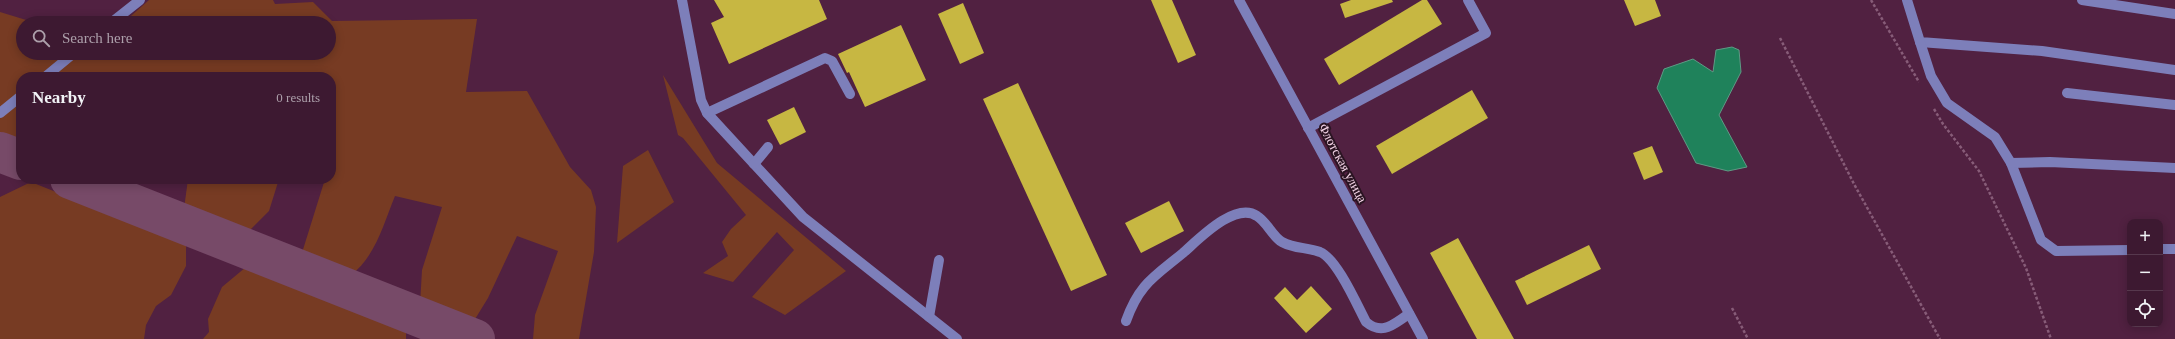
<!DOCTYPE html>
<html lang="en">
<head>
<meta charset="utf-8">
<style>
  :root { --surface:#3d1931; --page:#442239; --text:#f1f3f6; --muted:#ada0ab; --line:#56384d }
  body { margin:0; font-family:Georgia,serif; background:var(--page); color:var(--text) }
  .controls { position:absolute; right:12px; bottom:12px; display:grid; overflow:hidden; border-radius:8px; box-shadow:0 2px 10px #0003 }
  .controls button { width:36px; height:36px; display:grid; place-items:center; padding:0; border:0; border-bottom:1px solid var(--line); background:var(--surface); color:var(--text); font:20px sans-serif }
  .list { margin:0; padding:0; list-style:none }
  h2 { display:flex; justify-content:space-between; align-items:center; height:52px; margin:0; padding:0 16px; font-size:17px }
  h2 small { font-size:13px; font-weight:400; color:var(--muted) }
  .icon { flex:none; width:22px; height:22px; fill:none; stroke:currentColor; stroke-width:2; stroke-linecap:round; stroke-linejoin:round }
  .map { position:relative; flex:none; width:2175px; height:339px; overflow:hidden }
  .search { position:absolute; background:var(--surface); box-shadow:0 2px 10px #0003; left:16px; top:16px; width:320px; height:44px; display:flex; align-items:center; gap:10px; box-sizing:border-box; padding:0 14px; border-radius:22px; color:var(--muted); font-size:15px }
  .panel { position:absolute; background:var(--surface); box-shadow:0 2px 10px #0003; left:16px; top:72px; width:320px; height:112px; border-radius:16px }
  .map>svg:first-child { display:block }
  .green { fill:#773b23 }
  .water { fill:#1f825b; stroke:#5f9a85 }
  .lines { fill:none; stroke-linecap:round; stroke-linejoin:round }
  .taxiway { stroke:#774a68; stroke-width:40 }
  .building { fill:#c7b742 }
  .path { stroke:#875c78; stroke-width:2.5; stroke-dasharray:3 2; stroke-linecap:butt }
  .minor { stroke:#7d7fba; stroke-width:10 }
  .labels { text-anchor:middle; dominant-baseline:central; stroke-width:4; stroke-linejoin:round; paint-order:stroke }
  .street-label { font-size:13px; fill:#f3d3e6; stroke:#2a1422 }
</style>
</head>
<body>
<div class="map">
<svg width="2175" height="339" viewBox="0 0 2175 339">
  <rect width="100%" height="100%" fill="#512141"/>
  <!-- green -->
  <g class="green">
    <path d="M 149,0 L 273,0 L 275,4 L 313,2 L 332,21 L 477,19 L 466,92 L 527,91 L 570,167 L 591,190 L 596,207 L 594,252 L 579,339 L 533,339 L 535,315 L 558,251 L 517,236 L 488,298 L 472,324 L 420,305 L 422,270 L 442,207 L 395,196 C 383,225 376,256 350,276 L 301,256 L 325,179 L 331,179 L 331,77 L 21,77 L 21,146 L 0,138 L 0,12 L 36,23 L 23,23 L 23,53 L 329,53 L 329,23 L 123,23 Z"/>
    <polygon points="663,75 717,163 846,271 785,315 752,297 794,250 777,232 733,282 703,273 728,256 722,242 731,229 746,215 683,138 678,135"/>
    <polygon points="648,150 674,202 617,243 623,166"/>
    <polygon points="188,179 279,179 269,211 246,234 184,209"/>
    <polygon points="31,182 186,244 186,266 171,295 156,306 146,325 144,339 0,339 0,197"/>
    <polygon points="246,267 406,331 406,339 203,339 209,332 208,319 222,287"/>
  </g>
  <!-- water -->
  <polygon class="water" points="1732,47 1739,50 1741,72 1719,115 1747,167 1728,171 1696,163 1657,88 1664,69 1693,59 1713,72 1716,50"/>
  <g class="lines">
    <!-- taxiway -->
    <g class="taxiway">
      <polyline points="0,152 21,160"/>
      <polyline points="70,179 475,339"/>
    </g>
  </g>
  <!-- building -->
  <g class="building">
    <polygon points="714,0 819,0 827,19 729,64 711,23 724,17"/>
    <polygon points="1151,0 1172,0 1196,55 1178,63"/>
    <polygon points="1351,0 1392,0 1393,2 1345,18 1340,4"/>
    <polygon points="1422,0 1427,0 1442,24 1339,85 1324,59"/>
    <polygon points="1624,0 1655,0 1661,16 1635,26"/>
    <polygon points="963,3 984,53 960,64 938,14"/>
    <polygon points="901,25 926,80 865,107 849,72 847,73 838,54"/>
    <polygon points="1018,83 1107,275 1071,291 983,99"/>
    <polygon points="1472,90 1488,118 1392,174 1376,146"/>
    <polygon points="794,107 806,132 780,145 767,120"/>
    <polygon points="1652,146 1663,172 1644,180 1633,153"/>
    <polygon points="1169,201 1184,231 1141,253 1125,223"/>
    <polygon points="1458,238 1514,339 1477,339 1430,253"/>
    <polygon points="1589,245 1601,269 1527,305 1515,281"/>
    <polygon points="1311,286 1332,309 1306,333 1274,298 1285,287 1297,300"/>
  </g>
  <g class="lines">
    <!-- path -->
    <g class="path">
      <polyline points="1871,0 1919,82"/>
      <polyline points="1780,38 1854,184 1940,339"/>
      <polyline points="1934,109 1943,124 1979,171 2026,268 2051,339"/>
      <polyline points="1732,308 1748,339"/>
    </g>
    <!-- minor -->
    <g class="minor">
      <polyline points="682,0 701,100 707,113 803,217 957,339"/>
      <polyline points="1239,0 1423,339"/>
      <polyline points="1907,0 1920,42 2042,51 2175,70"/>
      <polyline points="2082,0 2175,14"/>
      <polyline points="111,23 140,0"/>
      <polyline points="1920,42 1931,76 1947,103 1995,137 2011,163 2041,240 2056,251 2130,250"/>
      <polyline points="45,77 74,53"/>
      <polyline points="2067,93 2175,105"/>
      <polyline points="0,113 21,96"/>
      <polyline points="707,113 825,58 832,61 850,94"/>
      <polyline points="1308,128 1486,33 1468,0"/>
      <polyline points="2011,163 2050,162 2175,168"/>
      <polyline points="754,164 768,147"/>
      <polyline points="2160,249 2175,249"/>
      <polyline points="929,317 939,260"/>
      <path d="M 1126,321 C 1139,284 1154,277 1183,253 C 1198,240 1235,201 1257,216 C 1267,222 1272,236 1282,242 C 1295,249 1307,247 1320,252 C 1337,259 1357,305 1366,322 C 1383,336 1393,324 1409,314"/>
    </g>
  </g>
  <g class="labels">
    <!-- street labels -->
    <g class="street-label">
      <text transform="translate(1343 163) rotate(62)">Флотская улица</text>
    </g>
  </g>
</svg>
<div class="controls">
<button>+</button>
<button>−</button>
<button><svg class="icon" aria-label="locate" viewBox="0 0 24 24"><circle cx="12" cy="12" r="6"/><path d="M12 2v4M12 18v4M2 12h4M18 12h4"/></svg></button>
</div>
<div class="search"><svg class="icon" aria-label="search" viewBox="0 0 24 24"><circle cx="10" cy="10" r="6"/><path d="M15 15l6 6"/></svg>Search here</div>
<section class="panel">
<h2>Nearby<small>0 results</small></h2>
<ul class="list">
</ul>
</section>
</div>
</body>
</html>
